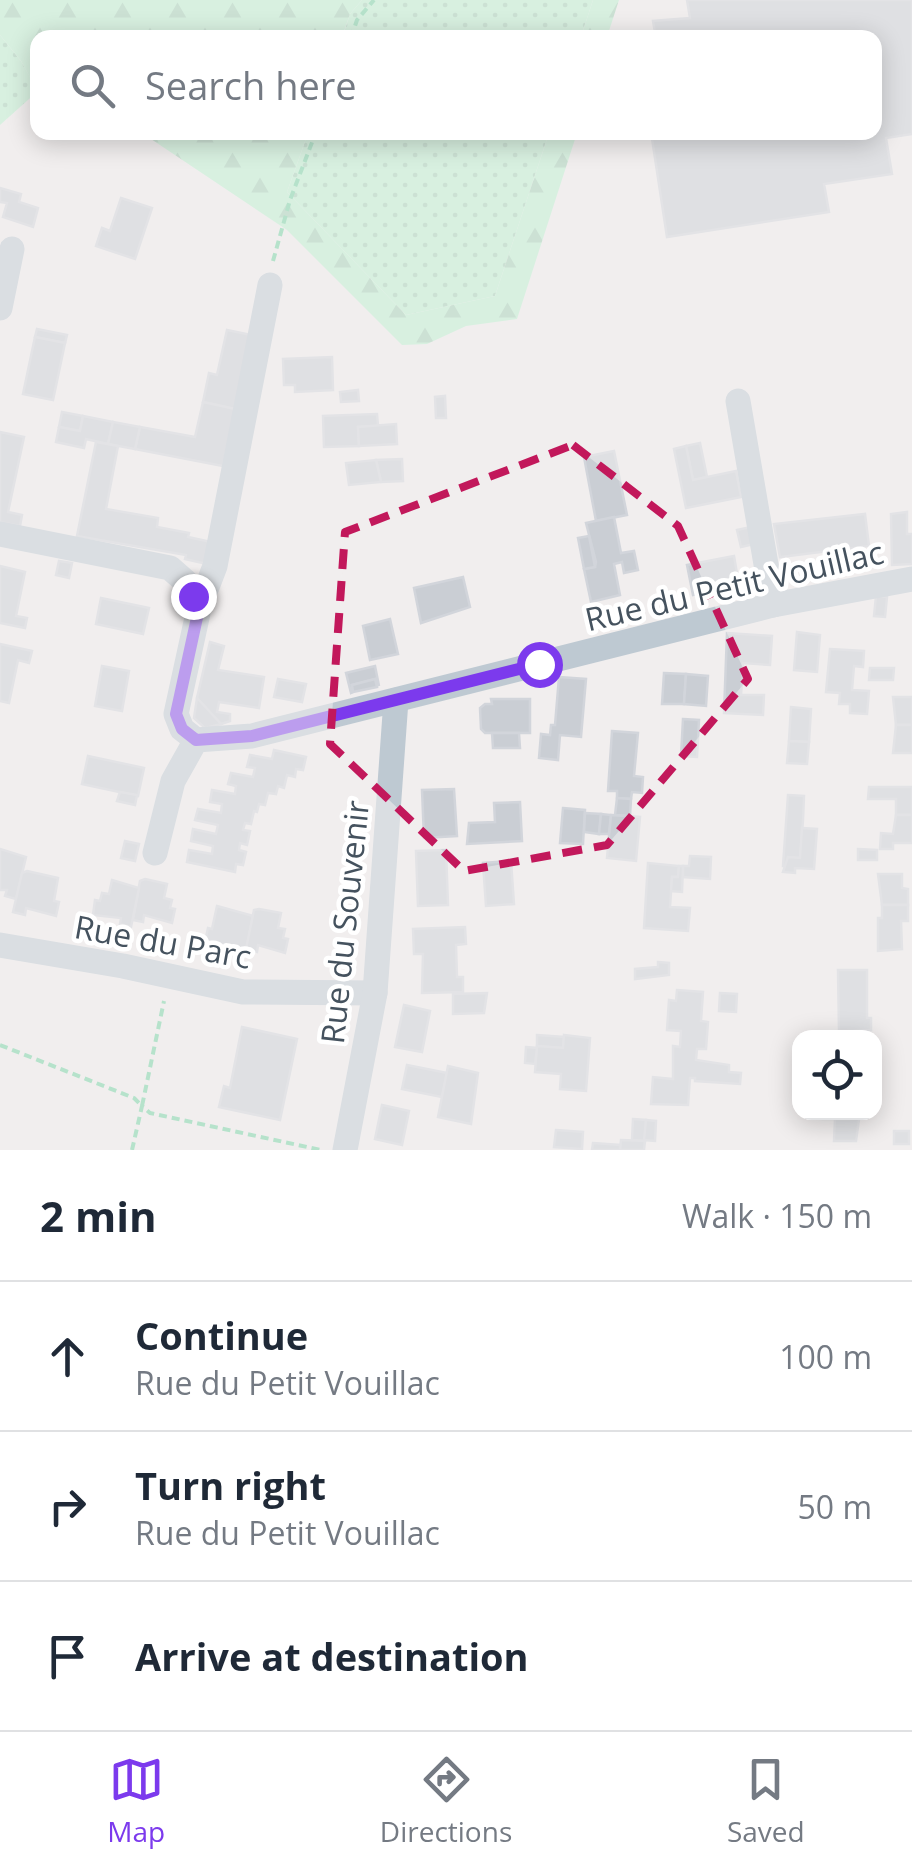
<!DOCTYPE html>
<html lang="en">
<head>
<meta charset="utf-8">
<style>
  :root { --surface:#fff; --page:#f2f2f3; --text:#1f2937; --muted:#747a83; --line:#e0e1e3; --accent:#7c3aed }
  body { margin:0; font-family:"Open Sans",sans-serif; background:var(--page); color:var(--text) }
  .controls { position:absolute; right:30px; bottom:30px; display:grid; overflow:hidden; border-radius:20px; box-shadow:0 5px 25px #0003 }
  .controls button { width:90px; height:90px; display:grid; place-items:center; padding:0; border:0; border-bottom:2px solid var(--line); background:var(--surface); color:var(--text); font:50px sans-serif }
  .stop { position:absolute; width:30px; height:30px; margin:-22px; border:8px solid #7c3aed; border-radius:50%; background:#fff }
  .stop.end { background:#7c3aed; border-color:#fff; box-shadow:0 2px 10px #0008 }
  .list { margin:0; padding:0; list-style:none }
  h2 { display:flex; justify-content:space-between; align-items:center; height:130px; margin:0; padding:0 40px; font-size:42px }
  h2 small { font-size:32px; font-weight:400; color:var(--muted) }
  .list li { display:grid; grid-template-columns:65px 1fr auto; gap:30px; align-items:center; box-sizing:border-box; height:150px; padding:0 40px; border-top:2px solid var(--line) }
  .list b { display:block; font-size:38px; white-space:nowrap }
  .list p { margin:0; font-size:32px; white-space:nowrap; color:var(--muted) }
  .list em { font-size:32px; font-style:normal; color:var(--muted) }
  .icon { flex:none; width:55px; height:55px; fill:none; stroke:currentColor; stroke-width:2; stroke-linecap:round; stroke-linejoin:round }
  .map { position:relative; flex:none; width:912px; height:1150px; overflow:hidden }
  .search { position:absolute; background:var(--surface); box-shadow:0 5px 25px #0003; left:30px; right:30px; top:30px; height:110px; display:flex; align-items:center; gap:25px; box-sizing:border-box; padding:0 35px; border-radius:20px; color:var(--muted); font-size:38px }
  .sheet { height:580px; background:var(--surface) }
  nav { display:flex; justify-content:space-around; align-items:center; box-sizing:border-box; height:140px; border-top:2px solid var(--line); background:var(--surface); font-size:28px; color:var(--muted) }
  nav a { display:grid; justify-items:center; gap:5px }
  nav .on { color:var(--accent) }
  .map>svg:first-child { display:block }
  .grass { fill:url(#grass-dots) }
  .forest { fill:url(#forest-firs) }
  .building { fill:#caced4; stroke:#d2d5db; stroke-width:2.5 }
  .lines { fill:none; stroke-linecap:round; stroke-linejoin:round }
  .path { stroke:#6fd3a0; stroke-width:4; stroke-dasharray:8 5; stroke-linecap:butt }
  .minor { stroke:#bec9d2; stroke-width:25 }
  .route { stroke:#7c3aed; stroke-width:12 }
  .marked { fill:none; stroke:#c2185b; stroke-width:8; stroke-dasharray:20 12; stroke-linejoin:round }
  .labels { text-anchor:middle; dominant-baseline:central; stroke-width:9; stroke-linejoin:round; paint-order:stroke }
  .street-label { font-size:32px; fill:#45525e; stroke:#fff }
</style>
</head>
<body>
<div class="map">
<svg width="912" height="1150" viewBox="0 0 912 1150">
  <defs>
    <pattern id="grass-dots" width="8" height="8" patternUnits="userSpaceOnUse" patternTransform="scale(2.5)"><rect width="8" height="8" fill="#baf2cf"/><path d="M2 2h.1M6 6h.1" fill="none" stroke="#a1d1b4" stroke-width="1.8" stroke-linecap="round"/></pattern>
    <pattern id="forest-firs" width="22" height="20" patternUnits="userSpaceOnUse" patternTransform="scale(2.5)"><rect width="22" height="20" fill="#baf2cf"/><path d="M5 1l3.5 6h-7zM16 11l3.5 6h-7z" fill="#a1d1b4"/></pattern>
  </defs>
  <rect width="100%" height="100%" fill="#f1eeee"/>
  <!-- grass -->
  <g class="grass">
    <polygon points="362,0 593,0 581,37 342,38 350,14"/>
    <polygon points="0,35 21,61 38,91 0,125"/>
    <polygon points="308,133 549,133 495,296 406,315 287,192"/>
  </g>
  <!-- forest -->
  <g class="forest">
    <polygon points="0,0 362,0 350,14 342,37 38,38 37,90 21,61 0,35"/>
    <polygon points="593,0 619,0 607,37 581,37"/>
    <polygon points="142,133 308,133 287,192 406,315 495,296 549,133 577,133 517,319 466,326 427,344 402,345 287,230"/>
  </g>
  <!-- building -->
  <g class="building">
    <polygon points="687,0 912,0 912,134 886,138 892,174 824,184 829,212 667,237 651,132 874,132 874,38 656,38 653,21 690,18"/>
    <polygon points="0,188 21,194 19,202 38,208 33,227 3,217 7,203 0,202"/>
    <polygon points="121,198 152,208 135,259 96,246 102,228 110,231"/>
    <polygon points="37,329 67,335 65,343 35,337"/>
    <polygon points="227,330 251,335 235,409 203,402 209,373 217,375"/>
    <polygon points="35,337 65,343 53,400 23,394"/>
    <polygon points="332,357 333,390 295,392 295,385 284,385 283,359"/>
    <polygon points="358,390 359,401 341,402 340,392"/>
    <polygon points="445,396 446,418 436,418 435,397"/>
    <polygon points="203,402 235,409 223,466 135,449 140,427 195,437"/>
    <polygon points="62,412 83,416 80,431 59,427"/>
    <polygon points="377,414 378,426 358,427 359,446 324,447 323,416"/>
    <polygon points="83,416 113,422 108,444 86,439 84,448 56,442 59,427 80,431"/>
    <polygon points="113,422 140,427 135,449 108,444"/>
    <polygon points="396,424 397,444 359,446 358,427"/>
    <polygon points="0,432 24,437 8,512 22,515 20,526 0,522"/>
    <polygon points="96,442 118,446 106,509 158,518 157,527 189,533 188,537 211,542 207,564 185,559 186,555 77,536"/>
    <polygon points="700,443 707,477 693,480 686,446"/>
    <polygon points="686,446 693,480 736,471 741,497 686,508 674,449"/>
    <polygon points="614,451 627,515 596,521 584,457"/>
    <polygon points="402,459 403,481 381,482 376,460"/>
    <polygon points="376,460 381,482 349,485 346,463"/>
    <polygon points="907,512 907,534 912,534 912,564 892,565 891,514"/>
    <polygon points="865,514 869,546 780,557 774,524"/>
    <polygon points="614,517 621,553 634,551 638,570 624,573 622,562 614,564 620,595 591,602 584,569 595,567 596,562 586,523"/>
    <polygon points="751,527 754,544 741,547 737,530"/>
    <polygon points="589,536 595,567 584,569 578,538"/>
    <polygon points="734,556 739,585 714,587 714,590 693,595 687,565"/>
    <polygon points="59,561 72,563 69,578 56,575"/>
    <polygon points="0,566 25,572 16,616 27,618 25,628 0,623"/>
    <polygon points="463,577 470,607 421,623 414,588"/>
    <polygon points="876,596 887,597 885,617 874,616"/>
    <polygon points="101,598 149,608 143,634 96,624"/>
    <polygon points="390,619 398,654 370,660 363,626"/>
    <polygon points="797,632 820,635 817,672 794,670"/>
    <polygon points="727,633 772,636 770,665 743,663 741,695 764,695 763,715 724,713"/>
    <polygon points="210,642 224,646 218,670 264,677 259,708 219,702 217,712 230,714 230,721 221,724 197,698"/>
    <polygon points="0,644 32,651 29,663 18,660 9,703 0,701"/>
    <polygon points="830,649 864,651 863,667 854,666 852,690 869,691 867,714 850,713 850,704 839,704 840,693 826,692"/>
    <polygon points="102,666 129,671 122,711 95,706"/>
    <polygon points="375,666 379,686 375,679 352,685 353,692 351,693 346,673"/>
    <polygon points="870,668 894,668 893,680 869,680"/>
    <polygon points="664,673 686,674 684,704 662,704"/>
    <polygon points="686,674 708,676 706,706 684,704"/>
    <polygon points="559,677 586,679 581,737 560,735 558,760 539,758 541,734 550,735 551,725 555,725"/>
    <polygon points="278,679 306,684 302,702 274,697"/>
    <polygon points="375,679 377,687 353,692 352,685"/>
    <polygon points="893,697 912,697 912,725 896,725"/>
    <polygon points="197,698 221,724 205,728 194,718"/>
    <polygon points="491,699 530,699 530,733 485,733 481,729 480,708 485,704 492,704"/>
    <polygon points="791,707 811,709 809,742 789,741"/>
    <polygon points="683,719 699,720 697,757 681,756"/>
    <polygon points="896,725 912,725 912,753 893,753"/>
    <polygon points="612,731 638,733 634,776 643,777 642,793 632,792 631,799 617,798 617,791 608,791"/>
    <polygon points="492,733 519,733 520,748 493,748"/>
    <polygon points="789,741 809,742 807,764 787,763"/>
    <polygon points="274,750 306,757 303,770 296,769 295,777 287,775 284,788 278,786 276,794 268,793 265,805 259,804 257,812 254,811 251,824 245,823 243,830 250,831 247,845 240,843 239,850 246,852 243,865 236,864 235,872 187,862 189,850 212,854 213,846 191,841 193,829 216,834 218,825 195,820 198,809 221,813 222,804 210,802 212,790 235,794 236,786 228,784 231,773 253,777 255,768 247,767 250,755 272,759"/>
    <polygon points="88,756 144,768 138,796 82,784"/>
    <polygon points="869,787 912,787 912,815 896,815 896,799 868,799"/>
    <polygon points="454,789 457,836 424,838 422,790"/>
    <polygon points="120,792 137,795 135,805 117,801"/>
    <polygon points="788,795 804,796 803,820 800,858 788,857 787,866 783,866"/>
    <polygon points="617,798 631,799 630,816 615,815"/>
    <polygon points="520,802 522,841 467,844 469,823 495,822 494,803"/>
    <polygon points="563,808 585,810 583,844 560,843"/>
    <polygon points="585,813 601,814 599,834 584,832"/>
    <polygon points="601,814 611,815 609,834 599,834"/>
    <polygon points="611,815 640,817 636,861 607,858"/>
    <polygon points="896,815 912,815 912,843 893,843 893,849 880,849 881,833 893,834"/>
    <polygon points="802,828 817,829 814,869 795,868 795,873 783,872 788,857 800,858"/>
    <polygon points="125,841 139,844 135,861 121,858"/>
    <polygon points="0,849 26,857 16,899 5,896 7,890 0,890"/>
    <polygon points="858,849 877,850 877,860 858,860"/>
    <polygon points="446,850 448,905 418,906 416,851"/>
    <polygon points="690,856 711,857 710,879 683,877 683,866 689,866"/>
    <polygon points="511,861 514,904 486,906 483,863"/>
    <polygon points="648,863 679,866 678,877 672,877 670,907 690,908 688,931 644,928"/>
    <polygon points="679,866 683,866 682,892 671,891 672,877 678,877"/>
    <polygon points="27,871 58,878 54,901 59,902 56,916 26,908 25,915 13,912 22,873"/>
    <polygon points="878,874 902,874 902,888 908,889 908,905 882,905"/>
    <polygon points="145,879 167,884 164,898 172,900 170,908 175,909 172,923 144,915 143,922 133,920 140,881"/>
    <polygon points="112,880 139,888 131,927 120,924 121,918 93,915 95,900 100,901 102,893 109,894"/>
    <polygon points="882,905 908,905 908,921 901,921 902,949 878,951 878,918 882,918"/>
    <polygon points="217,906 253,916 245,955 233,953 235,946 205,942 208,928 212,929"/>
    <polygon points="259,909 281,913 278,928 285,929 283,938 288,939 285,953 258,945 257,952 246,949 254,910"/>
    <polygon points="465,927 466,944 456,945 457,977 463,977 463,992 422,993 423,954 414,954 413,929"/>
    <polygon points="658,962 669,963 669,975 635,979 635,969 658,967"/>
    <polygon points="838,970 867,970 867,1018 871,1018 871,1030 839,1031"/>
    <polygon points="677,990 703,992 701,1021 708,1022 706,1049 697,1049 696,1060 729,1065 729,1072 741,1073 740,1084 695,1081 695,1078 690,1078 688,1105 651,1104 653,1077 673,1079 673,1046 680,1047 681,1031 667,1030 669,1000 676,1001"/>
    <polygon points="487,993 484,1013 453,1014 453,994"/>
    <polygon points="720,993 737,994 736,1012 719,1011"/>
    <polygon points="404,1005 430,1011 422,1052 395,1047"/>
    <polygon points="242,1027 297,1039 280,1120 219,1107 224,1086 230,1088"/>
    <polygon points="537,1035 564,1037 563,1048 537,1046"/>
    <polygon points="564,1035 590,1038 586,1091 560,1089 561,1074 535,1072 537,1046 563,1048"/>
    <polygon points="526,1047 537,1048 535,1064 525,1063"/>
    <polygon points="407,1065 447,1073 442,1097 402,1089"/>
    <polygon points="448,1066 478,1073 471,1124 438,1117"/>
    <polygon points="382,1105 409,1111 402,1145 375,1139"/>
    <polygon points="824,1112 860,1112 856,1141 834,1141 835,1119 823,1119"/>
    <polygon points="633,1119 646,1120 645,1141 632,1140"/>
    <polygon points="646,1120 656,1121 655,1141 644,1140"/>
    <polygon points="556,1130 583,1132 582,1149 554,1147"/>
    <rect x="894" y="1131" width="15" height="13"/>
    <polygon points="621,1140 645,1141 644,1150 620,1150"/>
    <polygon points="593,1143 620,1145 620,1150 592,1150"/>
  </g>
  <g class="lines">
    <!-- path -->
    <g class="path">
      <polyline points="351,38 357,20 374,0"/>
      <polyline points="273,261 290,200 316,132"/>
      <polyline points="0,1045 134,1098 142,1106 164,1001"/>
      <polyline points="132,1150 142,1106 150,1113 321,1150"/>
    </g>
    <!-- minor -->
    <g class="minor">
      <polyline points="0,308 12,249"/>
      <polyline points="738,401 773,605"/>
      <polyline points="0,534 170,568 186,582 198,613 176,714 182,729 196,740 252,736 773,605 912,579"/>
      <polyline points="193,596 207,587 215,566 270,285"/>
      <polyline points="155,853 173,781 196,740"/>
      <polyline points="0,945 123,966 243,992 375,993"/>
      <polyline points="345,1150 375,993 396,700"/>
    </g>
  </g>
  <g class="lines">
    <!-- route -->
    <polyline class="route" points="193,596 198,613 176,714 182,729 196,740 252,736 539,664"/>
  </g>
  <!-- marked area -->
  <path d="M0 0H912V1150H0ZM 573,445 L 678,526 L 748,679 L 607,845 L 464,871 L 330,744 L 345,532 Z" fill="#f1eeee" fill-opacity=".55" fill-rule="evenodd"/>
  <path class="marked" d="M 573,445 L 678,526 L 748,679 L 607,845 L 464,871 L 330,744 L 345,532 Z"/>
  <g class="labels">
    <!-- street labels -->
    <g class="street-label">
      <text transform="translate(734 585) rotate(-13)">Rue du Petit Vouillac</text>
      <text transform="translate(344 922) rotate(-84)">Rue du Souvenir</text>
      <text transform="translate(163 941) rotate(10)">Rue du Parc</text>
    </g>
  </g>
</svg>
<div class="controls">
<button><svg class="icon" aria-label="locate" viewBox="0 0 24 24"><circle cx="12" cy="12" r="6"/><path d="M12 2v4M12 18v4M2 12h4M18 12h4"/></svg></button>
</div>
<div class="stop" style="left:539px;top:664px"></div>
<div class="stop end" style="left:193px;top:596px"></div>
<div class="search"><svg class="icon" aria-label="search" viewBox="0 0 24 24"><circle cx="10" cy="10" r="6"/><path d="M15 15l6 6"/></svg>Search here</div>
</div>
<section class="sheet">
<h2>2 min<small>Walk · 150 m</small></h2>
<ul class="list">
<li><svg class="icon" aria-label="ahead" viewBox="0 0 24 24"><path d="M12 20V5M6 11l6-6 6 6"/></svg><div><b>Continue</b><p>Rue du Petit Vouillac</p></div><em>100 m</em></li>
<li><svg class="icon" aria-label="right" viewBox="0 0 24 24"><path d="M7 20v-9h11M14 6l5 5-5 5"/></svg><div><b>Turn right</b><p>Rue du Petit Vouillac</p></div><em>50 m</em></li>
<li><svg class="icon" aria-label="arrive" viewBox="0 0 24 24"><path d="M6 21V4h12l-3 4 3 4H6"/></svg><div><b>Arrive at destination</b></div></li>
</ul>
</section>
<nav>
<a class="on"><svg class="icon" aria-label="map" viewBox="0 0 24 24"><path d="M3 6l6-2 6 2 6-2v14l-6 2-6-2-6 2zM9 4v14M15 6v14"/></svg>Map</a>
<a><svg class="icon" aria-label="directions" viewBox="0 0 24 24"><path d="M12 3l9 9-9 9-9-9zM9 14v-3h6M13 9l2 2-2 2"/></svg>Directions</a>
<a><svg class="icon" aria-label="saved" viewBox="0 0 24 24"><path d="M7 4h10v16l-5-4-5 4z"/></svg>Saved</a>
</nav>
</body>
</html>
